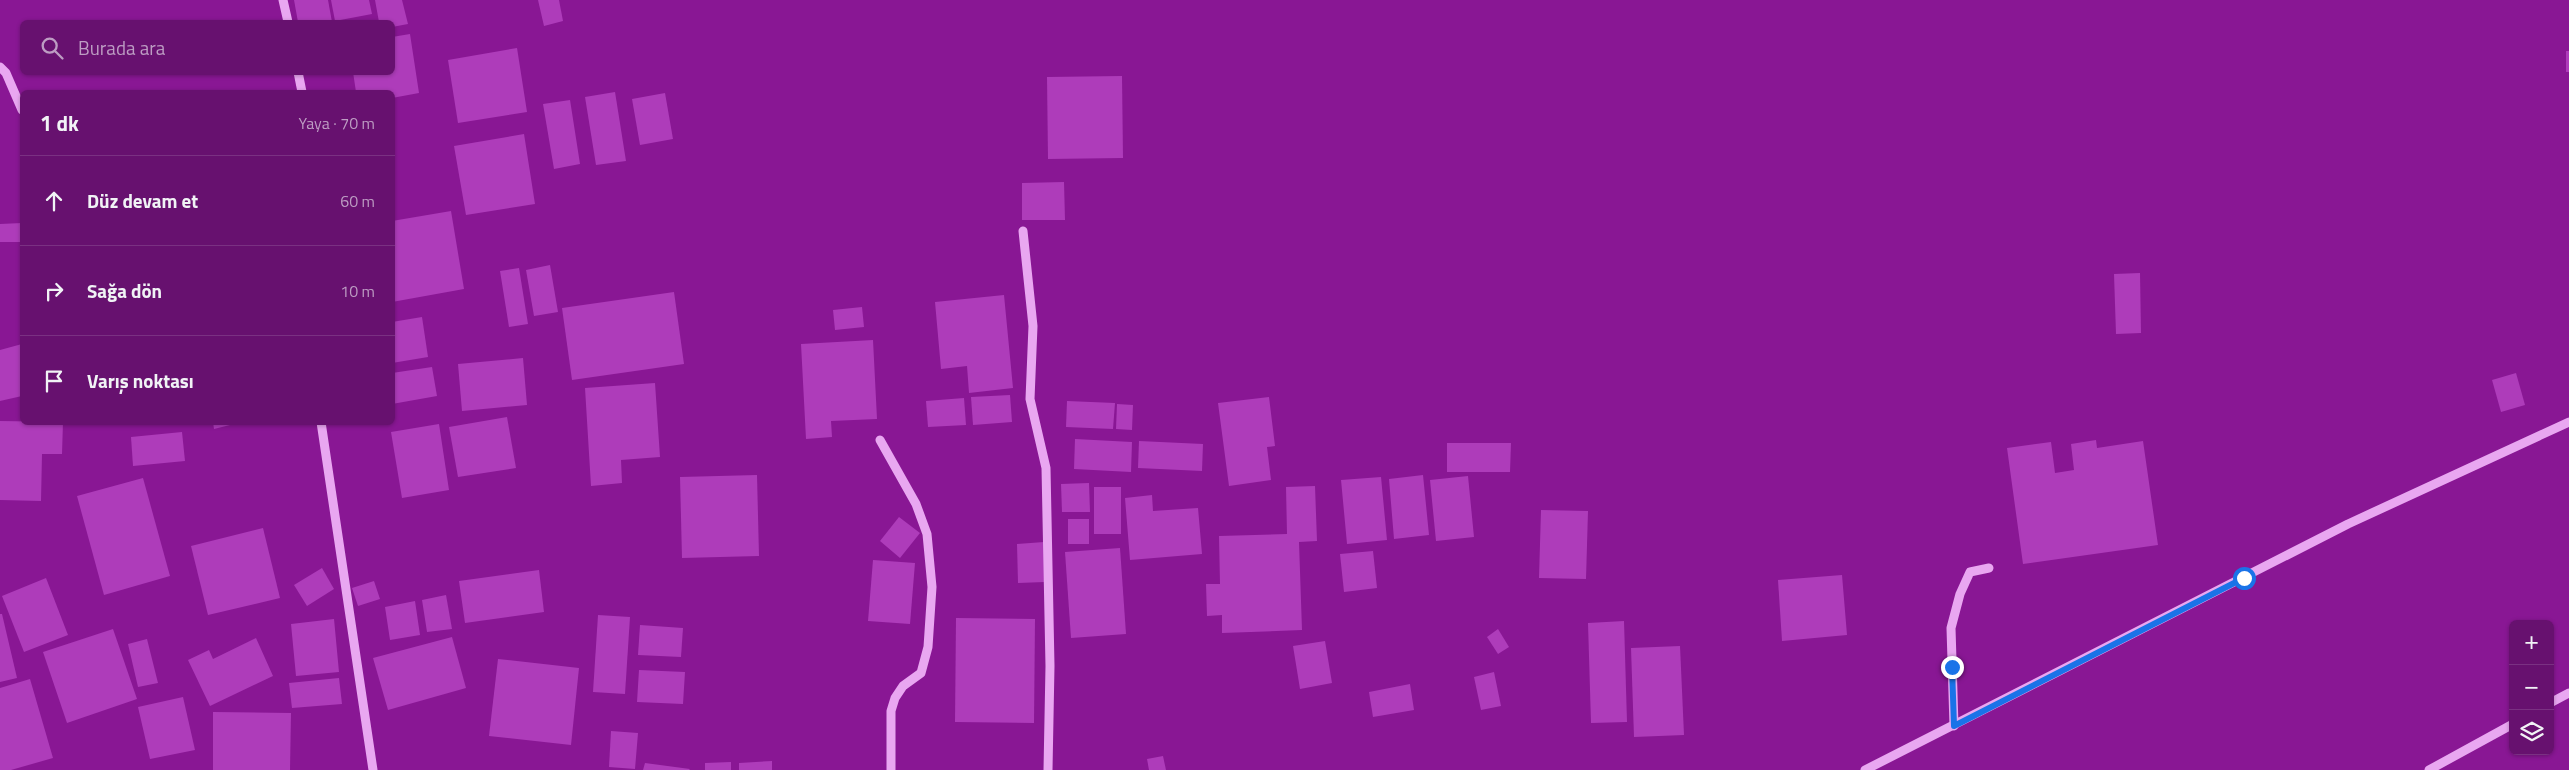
<!DOCTYPE html>
<html lang="tr">
<head>
<meta charset="utf-8">
<style>
  :root { --surface:#67116f; --page:#6d1a74; --text:#f1f3f6; --muted:#bd9dc3; --line:#7a3182 }
  body { margin:0; font-family:"Titillium Web",sans-serif; background:var(--page); color:var(--text) }
  .controls { position:absolute; right:15px; bottom:15px; display:grid; overflow:hidden; border-radius:8px; box-shadow:0 1px 4px #0004 }
  .controls button { width:45px; height:45px; display:grid; place-items:center; padding:0; border:0; border-bottom:1px solid var(--line); background:var(--surface); color:var(--text); font:25px sans-serif }
  .stop { position:absolute; width:15px; height:15px; margin:-11px; border:4px solid #1a73e8; border-radius:50%; background:#fff }
  .stop.end { background:#1a73e8; border-color:#fff; box-shadow:0 1px 5px #0008 }
  .list { margin:0; padding:0; list-style:none }
  h2 { display:flex; justify-content:space-between; align-items:center; height:65px; margin:0; padding:0 20px; font-size:21px }
  h2 small { font-size:16px; font-weight:400; color:var(--muted) }
  .list li { display:grid; grid-template-columns:32px 1fr auto; gap:15px; align-items:center; box-sizing:border-box; height:90px; padding:0 20px; border-top:1px solid var(--line) }
  .list b { display:block; font-size:19px; white-space:nowrap }
  .list em { font-size:16px; font-style:normal; color:var(--muted) }
  .icon { flex:none; width:28px; height:28px; fill:none; stroke:currentColor; stroke-width:2; stroke-linecap:round; stroke-linejoin:round }
  .map { position:relative; flex:none; width:2569px; height:770px; overflow:hidden }
  .search { position:absolute; background:var(--surface); box-shadow:0 1px 4px #0004; left:20px; top:20px; width:375px; height:55px; display:flex; align-items:center; gap:12px; box-sizing:border-box; padding:0 18px; border-radius:8px; color:var(--muted); font-size:19px }
  .panel { position:absolute; background:var(--surface); box-shadow:0 1px 4px #0004; left:20px; top:90px; width:375px; height:335px; border-radius:8px }
  .map>svg:first-child { display:block }
  .building { fill:#ae3cba }
  .lines { fill:none; stroke-linecap:round; stroke-linejoin:round }
  .minor { stroke:#e9a7f1; stroke-width:9 }
  .route { stroke:#1a73e8; stroke-width:6 }
</style>
</head>
<body>
<div class="map">
<svg width="2569" height="770" viewBox="0 0 2569 770">
  <rect width="100%" height="100%" fill="#891794"/>
  <!-- building -->
  <g class="building">
    <polygon points="294,0 328,0 332,22 298,22"/>
    <polygon points="331,0 369,0 372,14 335,21"/>
    <polygon points="375,0 402,0 408,24 392,27 392,22 379,22"/>
    <polygon points="538,0 559,0 563,21 544,26"/>
    <polygon points="410,34 419,93 392,98 392,92 356,92 353,72 392,72 392,37"/>
    <polygon points="517,48 527,112 458,123 448,60"/>
    <rect x="2566" y="51" width="3" height="21"/>
    <polygon points="1122,76 1123,158 1048,159 1047,77"/>
    <polygon points="615,92 626,161 596,165 585,97"/>
    <polygon points="665,93 673,139 640,145 632,99"/>
    <polygon points="570,100 580,164 554,169 543,104"/>
    <polygon points="524,134 535,204 466,215 454,146"/>
    <polygon points="1064,182 1065,220 1022,220 1022,183"/>
    <polygon points="451,211 464,289 392,302 392,221"/>
    <polygon points="22,223 22,242 0,242 0,224"/>
    <polygon points="550,265 558,312 534,316 526,270"/>
    <polygon points="519,268 528,324 509,327 500,271"/>
    <polygon points="2140,273 2141,333 2116,334 2114,274"/>
    <polygon points="674,292 684,364 572,380 562,308"/>
    <polygon points="1004,295 1013,388 969,393 967,366 941,369 935,302"/>
    <polygon points="862,307 864,327 835,330 833,310"/>
    <polygon points="422,317 428,357 392,363 392,322"/>
    <polygon points="873,340 877,419 831,421 832,437 806,439 801,344"/>
    <polygon points="22,344 22,396 0,401 0,350"/>
    <polygon points="523,358 527,405 462,411 458,364"/>
    <polygon points="432,367 437,396 392,404 392,373"/>
    <polygon points="2516,373 2525,405 2501,412 2492,380"/>
    <polygon points="655,383 660,457 621,460 622,483 591,486 585,388"/>
    <polygon points="1010,395 1012,422 973,425 971,397"/>
    <polygon points="1269,397 1275,446 1267,447 1271,480 1229,486 1218,403"/>
    <polygon points="964,398 966,425 928,427 926,401"/>
    <polygon points="1067,401 1115,403 1113,429 1066,427"/>
    <polygon points="1117,404 1133,405 1132,430 1116,429"/>
    <polygon points="507,417 516,468 458,477 449,427"/>
    <polygon points="0,421 63,422 62,454 42,454 41,501 0,500"/>
    <polygon points="213,422 238,422 238,423 214,429"/>
    <polygon points="439,424 449,490 402,498 391,432"/>
    <polygon points="182,432 185,461 133,466 131,437"/>
    <polygon points="1075,439 1132,442 1131,472 1074,469"/>
    <polygon points="2096,440 2097,448 2143,441 2158,545 2023,564 2007,448 2051,442 2055,473 2074,470 2071,444"/>
    <polygon points="1139,441 1203,444 1202,471 1138,468"/>
    <polygon points="1447,443 1511,443 1510,472 1447,472"/>
    <polygon points="757,475 759,556 682,558 680,477"/>
    <polygon points="1423,475 1429,535 1394,539 1389,479"/>
    <polygon points="1468,476 1474,537 1436,541 1430,480"/>
    <polygon points="1381,477 1387,540 1347,544 1341,480"/>
    <polygon points="143,478 170,576 104,595 77,496"/>
    <polygon points="1089,483 1090,512 1062,512 1061,484"/>
    <polygon points="1315,486 1317,541 1299,542 1302,630 1222,633 1222,615 1207,616 1206,584 1220,584 1219,536 1287,534 1286,487"/>
    <rect x="1094" y="487" width="27" height="47"/>
    <polygon points="1152,495 1153,511 1198,508 1202,554 1130,560 1125,498"/>
    <polygon points="1541,510 1588,511 1586,579 1539,578"/>
    <polygon points="899,517 920,533 900,558 880,541"/>
    <rect x="1068" y="519" width="21" height="25"/>
    <polygon points="263,528 280,598 208,615 191,546"/>
    <polygon points="1044,542 1045,582 1018,583 1017,544"/>
    <polygon points="1120,548 1126,634 1071,638 1065,552"/>
    <polygon points="1373,551 1377,588 1344,592 1340,554"/>
    <polygon points="873,560 915,563 910,624 868,621"/>
    <polygon points="322,568 334,589 307,606 294,585"/>
    <polygon points="539,570 544,612 465,623 459,581"/>
    <polygon points="1842,575 1847,635 1782,641 1778,580"/>
    <polygon points="46,578 68,635 24,652 2,596"/>
    <polygon points="374,581 380,599 358,606 352,588"/>
    <polygon points="446,595 452,629 427,632 422,600"/>
    <polygon points="415,601 420,635 390,640 385,607"/>
    <polygon points="0,614 2,614 17,678 0,682"/>
    <polygon points="598,615 630,617 625,694 593,692"/>
    <polygon points="956,618 1035,619 1034,723 955,722"/>
    <polygon points="334,619 339,672 296,676 291,624"/>
    <polygon points="1624,621 1627,722 1591,723 1588,623"/>
    <polygon points="640,625 683,628 681,657 638,655"/>
    <polygon points="113,629 137,699 67,723 43,652"/>
    <polygon points="1498,629 1509,647 1498,654 1487,637"/>
    <polygon points="452,637 466,688 388,710 373,658"/>
    <polygon points="256,638 273,676 210,706 188,660 209,650 213,659"/>
    <polygon points="147,639 158,683 138,687 128,644"/>
    <polygon points="1325,641 1332,683 1300,689 1293,646"/>
    <polygon points="1680,646 1684,735 1634,737 1631,648"/>
    <polygon points="498,659 579,668 571,745 489,736"/>
    <polygon points="639,670 685,672 683,704 637,702"/>
    <polygon points="1494,672 1501,706 1481,710 1474,677"/>
    <polygon points="339,678 342,704 292,708 289,683"/>
    <polygon points="30,679 53,758 11,770 0,770 0,688"/>
    <polygon points="1410,684 1414,710 1373,717 1369,692"/>
    <polygon points="183,697 195,750 150,759 138,707"/>
    <polygon points="213,712 291,713 290,770 213,770"/>
    <polygon points="611,731 638,733 635,769 609,767"/>
    <polygon points="1163,756 1166,770 1149,770 1147,759"/>
    <polygon points="772,761 772,770 739,770 739,763"/>
    <polygon points="731,762 731,770 705,770 705,763"/>
    <polygon points="645,763 690,769 689,770 643,770"/>
  </g>
  <g class="lines">
    <!-- minor -->
    <g class="minor">
      <polyline points="283,0 288,22"/>
      <polyline points="0,67 6,73 22,110"/>
      <polyline points="298,72 302,92"/>
      <polyline points="1023,231 1033,326 1030,399 1046,468 1050,666 1048,770"/>
      <polyline points="321,422 373,770"/>
      <polyline points="880,440 916,504 927,534 932,587 928,647 921,673 903,686 895,698 891,711 891,770"/>
      <polyline points="2550,703 2569,693"/>
      <polyline points="1954,726 1951,628 1960,594 1970,572 1989,568"/>
      <polyline points="1865,770 2348,524 2569,422"/>
      <polyline points="2429,770 2513,724"/>
    </g>
  </g>
  <g class="lines">
    <!-- route -->
    <polyline class="route" points="1952,667 1954,726 2244,578"/>
  </g>
</svg>
<div class="controls">
<button>+</button>
<button>−</button>
<button><svg class="icon" aria-label="layers" viewBox="0 0 24 24"><path d="M12 4l9 5-9 5-9-5zM3 14l9 5 9-5"/></svg></button>
</div>
<div class="stop" style="left:2244px;top:578px"></div>
<div class="stop end" style="left:1952px;top:667px"></div>
<div class="search"><svg class="icon" aria-label="search" viewBox="0 0 24 24"><circle cx="10" cy="10" r="6"/><path d="M15 15l6 6"/></svg>Burada ara</div>
<section class="panel">
<h2>1 dk<small>Yaya · 70 m</small></h2>
<ul class="list">
<li><svg class="icon" aria-label="ahead" viewBox="0 0 24 24"><path d="M12 20V5M6 11l6-6 6 6"/></svg><div><b>Düz devam et</b></div><em>60 m</em></li>
<li><svg class="icon" aria-label="right" viewBox="0 0 24 24"><path d="M7 20v-9h11M14 6l5 5-5 5"/></svg><div><b>Sağa dön</b></div><em>10 m</em></li>
<li><svg class="icon" aria-label="arrive" viewBox="0 0 24 24"><path d="M6 21V4h12l-3 4 3 4H6"/></svg><div><b>Varış noktası</b></div></li>
</ul>
</section>
</div>
</body>
</html>
